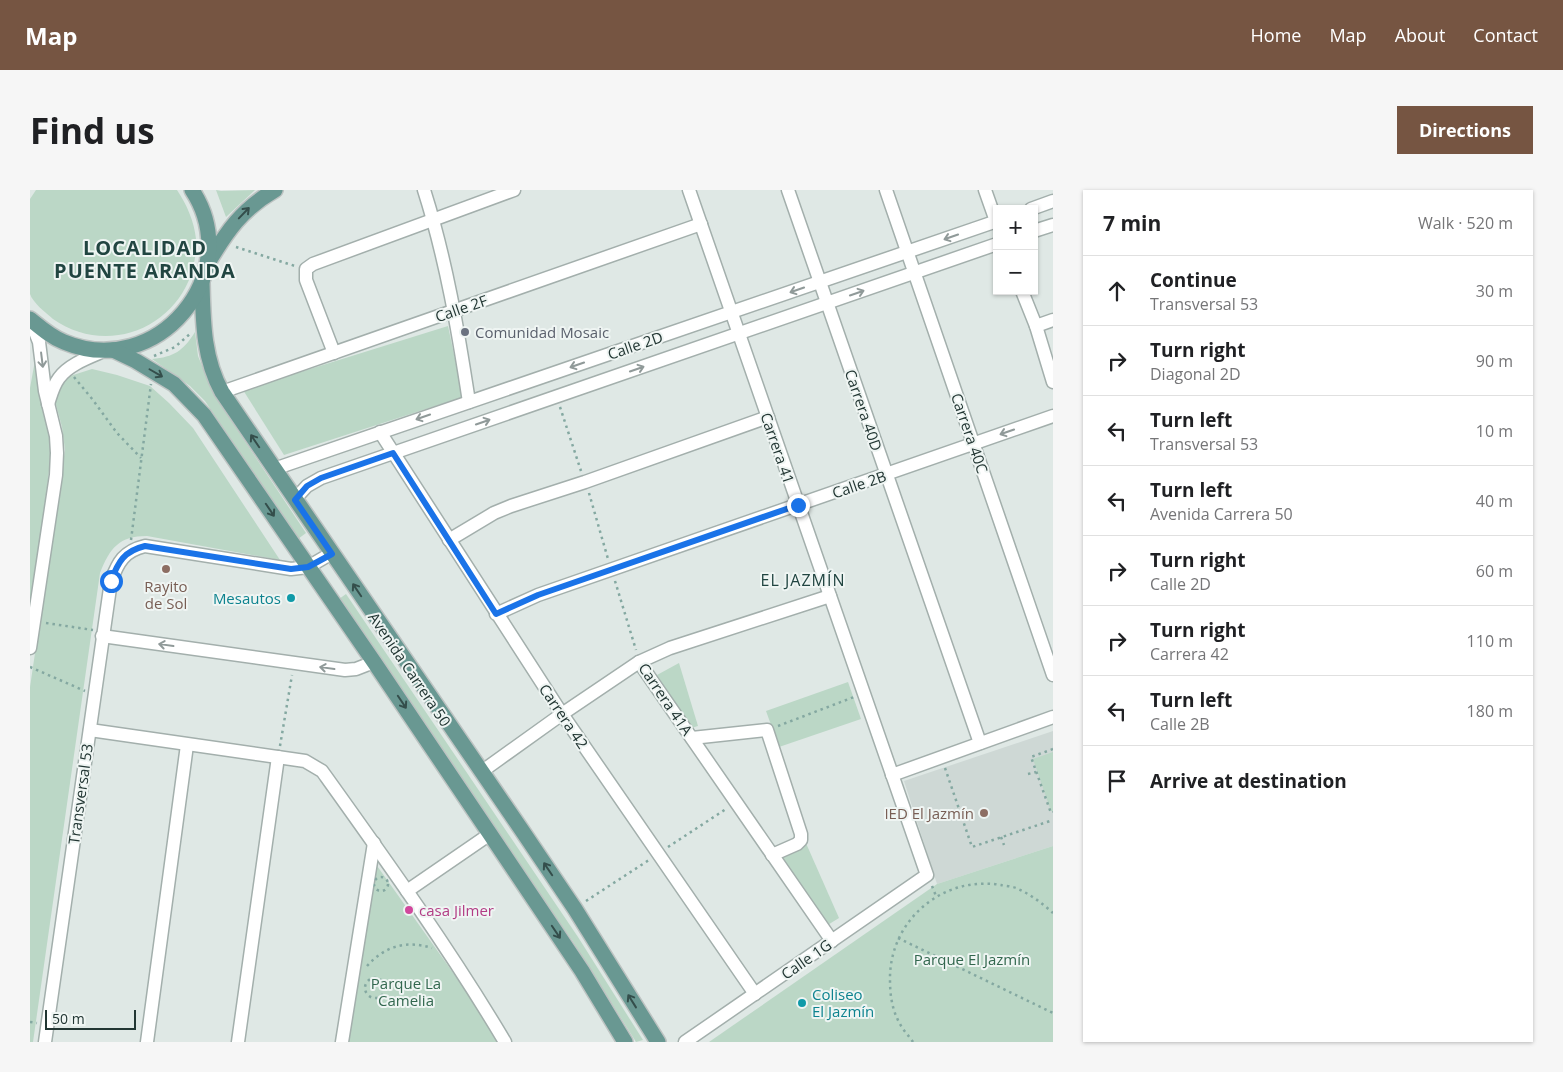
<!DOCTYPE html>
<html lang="en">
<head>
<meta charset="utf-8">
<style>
  :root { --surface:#fff; --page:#f6f6f6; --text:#202124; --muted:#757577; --line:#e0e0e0; --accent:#765542 }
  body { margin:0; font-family:"Open Sans",sans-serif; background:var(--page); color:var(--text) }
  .controls { position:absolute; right:15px; top:15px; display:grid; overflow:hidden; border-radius:0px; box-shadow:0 1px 4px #0004 }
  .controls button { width:45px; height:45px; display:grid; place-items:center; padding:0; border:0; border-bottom:1px solid var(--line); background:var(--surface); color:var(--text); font:25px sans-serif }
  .scale { position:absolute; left:15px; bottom:12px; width:91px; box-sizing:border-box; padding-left:5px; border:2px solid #223633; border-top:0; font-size:14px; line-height:18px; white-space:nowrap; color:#223633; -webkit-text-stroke:4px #eff5f3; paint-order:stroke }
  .stop { position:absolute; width:15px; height:15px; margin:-11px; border:4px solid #1a73e8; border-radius:50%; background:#fff }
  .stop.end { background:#1a73e8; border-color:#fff; box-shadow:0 1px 5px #0008 }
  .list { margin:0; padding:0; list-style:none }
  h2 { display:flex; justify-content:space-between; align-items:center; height:65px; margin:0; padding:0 20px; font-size:21px }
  h2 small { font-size:16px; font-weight:400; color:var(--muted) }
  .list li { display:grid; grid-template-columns:32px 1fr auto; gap:15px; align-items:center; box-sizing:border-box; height:70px; padding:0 20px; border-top:1px solid var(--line) }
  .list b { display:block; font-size:19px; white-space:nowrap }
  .list p { margin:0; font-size:16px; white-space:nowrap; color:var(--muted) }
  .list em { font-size:16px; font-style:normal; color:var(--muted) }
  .icon { flex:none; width:28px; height:28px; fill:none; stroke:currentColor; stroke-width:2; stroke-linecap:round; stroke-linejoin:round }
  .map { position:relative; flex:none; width:1023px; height:852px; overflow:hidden; border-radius:0px }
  header { display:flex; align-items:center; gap:30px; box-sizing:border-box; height:70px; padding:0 25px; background:var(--accent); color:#fff }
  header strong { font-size:24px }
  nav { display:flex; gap:28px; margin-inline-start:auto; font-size:18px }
  .intro { display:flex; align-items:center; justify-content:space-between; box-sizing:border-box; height:120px; padding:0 30px }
  h1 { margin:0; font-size:35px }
  .button { padding:12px 22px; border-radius:0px; background:var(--accent); color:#fff; font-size:18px; font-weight:700 }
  main { display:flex; gap:30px; padding:0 30px }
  aside { flex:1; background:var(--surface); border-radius:0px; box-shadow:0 1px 4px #0004 }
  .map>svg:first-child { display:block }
  .built { fill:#ced8d5 }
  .green { fill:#bbd7c6 }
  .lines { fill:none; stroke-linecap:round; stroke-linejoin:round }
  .minor-casing { stroke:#a3afac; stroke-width:15 }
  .major-casing { stroke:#bdc3c2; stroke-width:18 }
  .path { stroke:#84a8a1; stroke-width:2.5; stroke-dasharray:2.5 4; stroke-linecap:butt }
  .minor { stroke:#fff; stroke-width:12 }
  .major { stroke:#699892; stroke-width:15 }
  .oneway { stroke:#344e4b }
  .oneway2 { stroke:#909a99 }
  .route { stroke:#1a73e8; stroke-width:6 }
  .worship-dot { fill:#6b7280; stroke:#eff5f3; stroke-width:2 }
  .education-dot { fill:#8d6e63; stroke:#eff5f3; stroke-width:2 }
  .culture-dot { fill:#0f9aa8; stroke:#eff5f3; stroke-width:2 }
  .hotel-dot { fill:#d1479c; stroke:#eff5f3; stroke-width:2 }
  .labels { text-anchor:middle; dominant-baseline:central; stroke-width:4; stroke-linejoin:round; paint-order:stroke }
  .street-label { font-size:15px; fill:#223633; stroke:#eff5f3 }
  .worship-label { font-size:15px; fill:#5b616d; stroke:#eff5f3; text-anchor:start }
  .education-label { font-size:15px; fill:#785e54; stroke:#eff5f3 }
  .culture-label { font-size:15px; fill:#0d838f; stroke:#eff5f3; text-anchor:end }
  .hotel-label { font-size:15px; fill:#b23c85; stroke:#eff5f3; text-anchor:start }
  .park-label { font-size:15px; fill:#32674e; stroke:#eff5f3 }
  .neighbourhood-label { font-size:16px; letter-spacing:1px; fill:#214541; stroke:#eff5f3 }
  .district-label { font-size:20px; font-weight:bold; letter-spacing:1px; fill:#214541; stroke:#eff5f3 }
</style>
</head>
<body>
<header>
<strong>Map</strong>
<nav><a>Home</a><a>Map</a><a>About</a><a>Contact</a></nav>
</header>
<div class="intro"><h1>Find us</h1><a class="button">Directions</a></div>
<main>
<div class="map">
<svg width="1023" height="852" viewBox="0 0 1023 852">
  <rect width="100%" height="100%" fill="#dfe8e5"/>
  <!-- built -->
  <polygon class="built" points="1023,541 1023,656 907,694 874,591"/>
  <!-- green -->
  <g class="green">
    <path d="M 6,0 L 147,0 C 157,15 164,31 166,49 C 167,62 164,77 159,90 C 136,144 71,163 23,129 C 16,123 3,113 0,104 C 0,98 0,88 0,81 C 0,57 0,33 0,9 Z"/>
    <polygon points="186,0 191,1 225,0 196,27"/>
    <polygon points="418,136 433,207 254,265 213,200"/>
    <path d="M 165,142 L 168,166 L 184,205 L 276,343 L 268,349 L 175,211 L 160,196 L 122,169 C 144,167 153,161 165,142 Z"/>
    <polygon points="6,165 10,207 19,244 21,260 18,290 0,418 0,198"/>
    <path d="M 62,179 L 87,185 L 120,196 L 139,213 L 163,238 L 250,370 L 117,346 C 89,346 80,358 70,383 L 3,852 L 0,852 L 0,497 L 35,260 L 32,237 L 25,211 L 28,199 L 37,187 Z"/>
    <polygon points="316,404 548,747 613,850 606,852 542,750 465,641 309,409"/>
    <polygon points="649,473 668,536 661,538 627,485"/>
    <polygon points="818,492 831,529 749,557 736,521"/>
    <polygon points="1023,562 1023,621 1021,621 1003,569"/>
    <polygon points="775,651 809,728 796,736 748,668"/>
    <polygon points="1023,656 1023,852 679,852 907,694"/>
    <polygon points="345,673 446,815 468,852 318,852"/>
  </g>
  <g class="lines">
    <defs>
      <g id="minor">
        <path d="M 394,0 C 416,69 428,140 439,212"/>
        <polyline points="758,0 950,553"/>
        <polyline points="856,0 1023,485"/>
        <polyline points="955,0 967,34"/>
        <polyline points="1001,19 1023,11"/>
        <polyline points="1004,41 1023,35"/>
        <polyline points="992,101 1006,136 1023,192"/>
        <polyline points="0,129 9,152 15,201 26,246 27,263 26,285 0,458"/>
        <polyline points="1006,136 1023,130"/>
        <polyline points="304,163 276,90 276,79 283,74 484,0"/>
        <polyline points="192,202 671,34"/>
        <path d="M 18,214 C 21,205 23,196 29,188 C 39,174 60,167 76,160"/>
        <polyline points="350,242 532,524 725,804"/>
        <polyline points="244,279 967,31"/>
        <polyline points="265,309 277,296 291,288 967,54"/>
        <polyline points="419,350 464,323 481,316 555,292 738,227"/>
        <polyline points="466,424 508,405 1023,226"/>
        <polyline points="72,446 315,480 326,479 344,472"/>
        <polyline points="609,472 802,751"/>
        <path d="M 60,540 L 275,571 L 292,581 C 355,669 419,758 475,852"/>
        <polyline points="662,548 737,540 771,644 771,650 767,654 742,665"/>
        <polyline points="451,582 532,524 609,472 640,458 800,406"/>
        <polyline points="862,585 1023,527"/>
        <polyline points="377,701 460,644"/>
        <path d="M 15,852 L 81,391 C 88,372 94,361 115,356 L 261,379 L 278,377 L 302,363"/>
        <polyline points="117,852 157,555"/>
        <polyline points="208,852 248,567"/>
        <polyline points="312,852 344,653"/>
        <polyline points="655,852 897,685 659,0"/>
      </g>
      <g id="major">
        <path d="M 178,73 C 197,41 212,19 245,0"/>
        <path d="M 172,92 C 173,130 173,168 192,202 L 491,639 L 545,719 L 628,852"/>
        <path d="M 0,129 C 11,138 21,147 34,152 C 127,191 217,84 162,0"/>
        <polyline points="83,160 106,171 144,194 174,225 344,472 460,644 552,781 595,852"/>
      </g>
    </defs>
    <!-- minor casing -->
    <use href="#minor" class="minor-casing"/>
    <!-- major casing -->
    <use href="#major" class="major-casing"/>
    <!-- path -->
    <g class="path">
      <polyline points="206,57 265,76"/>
      <polyline points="124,166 145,157 161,143"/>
      <polyline points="44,187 63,210 87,243 111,268"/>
      <polyline points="530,217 551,281"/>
      <polyline points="559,303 578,369"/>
      <polyline points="101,350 121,194"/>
      <polyline points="585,391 606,460"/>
      <polyline points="16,433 63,440"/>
      <polyline points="0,477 55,501"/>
      <polyline points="748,536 824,507"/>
      <polyline points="250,556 262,485"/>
      <polyline points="1023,559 1001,567 1021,623 1023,622"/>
      <polyline points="915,578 942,657 1023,630"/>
      <polyline points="998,584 1006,582"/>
      <polyline points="971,647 974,655"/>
      <polyline points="638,657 696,619"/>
      <circle cx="351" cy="694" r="7"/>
      <polyline points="902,696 906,706"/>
      <polyline points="556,711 619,670"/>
      <polyline points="868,748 1023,823"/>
      <path d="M 337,776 C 355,756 376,750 402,758"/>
      <circle cx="345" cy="798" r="10"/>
      <polyline points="0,832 7,833"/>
      <path d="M 883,852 C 879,846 873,840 870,834 C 862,820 860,805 860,790 C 859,731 912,685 971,695 C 975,696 981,696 986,698 C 1000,704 1012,713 1023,723"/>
    </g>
    <!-- minor -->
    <use href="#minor" class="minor"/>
    <!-- major -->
    <use href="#major" class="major"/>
  </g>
  <!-- one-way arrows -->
  <defs><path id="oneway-shaft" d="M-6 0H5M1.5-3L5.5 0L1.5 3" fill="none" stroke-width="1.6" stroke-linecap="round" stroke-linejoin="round" transform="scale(1.25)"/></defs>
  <g class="oneway">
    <use href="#oneway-shaft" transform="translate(214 23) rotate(-46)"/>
    <use href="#oneway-shaft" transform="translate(126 183) rotate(30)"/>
    <use href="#oneway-shaft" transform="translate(225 251) rotate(-124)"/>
    <use href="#oneway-shaft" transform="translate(240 320) rotate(56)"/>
    <use href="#oneway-shaft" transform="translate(327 400) rotate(-124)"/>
    <use href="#oneway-shaft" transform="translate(372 512) rotate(56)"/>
    <use href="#oneway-shaft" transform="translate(518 679) rotate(-124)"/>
    <use href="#oneway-shaft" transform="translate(526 742) rotate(56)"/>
    <use href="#oneway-shaft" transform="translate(602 811) rotate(-122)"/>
  </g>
  <g class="oneway2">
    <use href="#oneway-shaft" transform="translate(921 47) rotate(161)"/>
    <use href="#oneway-shaft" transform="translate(767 100) rotate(161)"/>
    <use href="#oneway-shaft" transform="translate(827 103) rotate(-19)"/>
    <use href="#oneway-shaft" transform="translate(12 170) rotate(83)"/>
    <use href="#oneway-shaft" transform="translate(547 175) rotate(161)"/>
    <use href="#oneway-shaft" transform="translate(607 179) rotate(-19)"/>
    <use href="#oneway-shaft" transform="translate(393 227) rotate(161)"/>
    <use href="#oneway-shaft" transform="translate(453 232) rotate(-19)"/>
    <use href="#oneway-shaft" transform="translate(977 242) rotate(161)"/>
    <use href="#oneway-shaft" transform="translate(136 455) rotate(-172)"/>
    <use href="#oneway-shaft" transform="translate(297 478) rotate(-172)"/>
  </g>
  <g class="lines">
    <!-- route -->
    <path class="route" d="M 81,391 C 88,372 94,361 115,356 L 261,379 L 278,377 L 302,364 L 265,310 L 277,296 L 291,288 L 363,263 L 466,424 L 508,405 L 768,315"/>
  </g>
  <!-- markers -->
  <circle class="worship-dot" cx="435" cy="142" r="5"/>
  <g class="education-dot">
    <circle cx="136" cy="379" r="5"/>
    <circle cx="954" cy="623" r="5"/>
  </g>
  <g class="culture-dot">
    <circle cx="261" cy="408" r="5"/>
    <circle cx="772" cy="813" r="5"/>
  </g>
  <circle class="hotel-dot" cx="379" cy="720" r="5"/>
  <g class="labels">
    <!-- street labels -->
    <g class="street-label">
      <text transform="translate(431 118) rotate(-19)">Calle 2F</text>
      <text transform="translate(605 155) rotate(-19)">Calle 2D</text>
      <text transform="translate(834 220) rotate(71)">Carrera 40D</text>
      <text transform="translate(940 243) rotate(71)">Carrera 40C</text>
      <text transform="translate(748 258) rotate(71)">Carrera 41</text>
      <text transform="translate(829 294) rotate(-19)">Calle 2B</text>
      <text transform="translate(380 479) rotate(56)">Avenida Carrera 50</text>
      <text transform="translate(636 509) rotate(56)">Carrera 41A</text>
      <text transform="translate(534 526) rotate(56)">Carrera 42</text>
      <text transform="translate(50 604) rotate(-82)">Transversal 53</text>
      <text transform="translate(776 769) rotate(-35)">Calle 1G</text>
    </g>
    <!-- worship labels -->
    <g class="worship-label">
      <text x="445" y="142">Comunidad Mosaic</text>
    </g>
    <!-- education labels -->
    <g class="education-label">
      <text x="136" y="396">Rayito<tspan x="136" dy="17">de Sol</tspan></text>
      <text x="944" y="623" text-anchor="end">IED El Jazmín</text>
    </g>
    <!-- culture labels -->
    <g class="culture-label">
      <text x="251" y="408">Mesautos</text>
      <text x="782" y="804" text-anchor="start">Coliseo<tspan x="782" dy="17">El Jazmín</tspan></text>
    </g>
    <!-- hotel labels -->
    <g class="hotel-label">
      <text x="389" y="720">casa Jilmer</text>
    </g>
    <!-- park labels -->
    <g class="park-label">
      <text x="942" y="769">Parque El Jazmín</text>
      <text x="376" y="793">Parque La<tspan x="376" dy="17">Camelia</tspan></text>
    </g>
    <!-- neighbourhood labels -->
    <g class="neighbourhood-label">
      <text x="773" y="390">EL JAZMÍN</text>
    </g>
    <!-- district labels -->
    <g class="district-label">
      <text x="115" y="57">LOCALIDAD<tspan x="115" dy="23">PUENTE ARANDA</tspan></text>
    </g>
  </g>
</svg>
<div class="controls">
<button>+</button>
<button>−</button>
</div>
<div class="scale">50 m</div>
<div class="stop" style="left:81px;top:391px"></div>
<div class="stop end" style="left:768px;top:315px"></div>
</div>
<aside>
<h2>7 min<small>Walk · 520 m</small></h2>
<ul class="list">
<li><svg class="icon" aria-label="ahead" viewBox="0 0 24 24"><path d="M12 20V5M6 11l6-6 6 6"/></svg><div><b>Continue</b><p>Transversal 53</p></div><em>30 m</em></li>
<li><svg class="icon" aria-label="right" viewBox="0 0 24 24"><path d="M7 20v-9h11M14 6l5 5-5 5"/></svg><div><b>Turn right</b><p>Diagonal 2D</p></div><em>90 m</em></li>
<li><svg class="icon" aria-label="left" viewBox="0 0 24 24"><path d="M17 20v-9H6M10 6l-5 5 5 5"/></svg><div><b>Turn left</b><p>Transversal 53</p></div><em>10 m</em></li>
<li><svg class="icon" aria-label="left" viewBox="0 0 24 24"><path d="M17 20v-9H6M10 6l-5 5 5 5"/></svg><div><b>Turn left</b><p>Avenida Carrera 50</p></div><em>40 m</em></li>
<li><svg class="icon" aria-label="right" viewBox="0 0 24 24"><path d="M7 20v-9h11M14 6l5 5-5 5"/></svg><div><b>Turn right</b><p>Calle 2D</p></div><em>60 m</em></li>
<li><svg class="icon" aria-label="right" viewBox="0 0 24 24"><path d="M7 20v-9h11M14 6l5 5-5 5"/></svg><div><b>Turn right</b><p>Carrera 42</p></div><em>110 m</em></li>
<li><svg class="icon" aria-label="left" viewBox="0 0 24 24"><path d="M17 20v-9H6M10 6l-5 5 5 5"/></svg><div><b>Turn left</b><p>Calle 2B</p></div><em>180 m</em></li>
<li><svg class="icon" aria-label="arrive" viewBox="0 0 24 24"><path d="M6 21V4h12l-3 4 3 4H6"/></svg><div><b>Arrive at destination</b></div></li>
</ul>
</aside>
</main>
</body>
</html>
